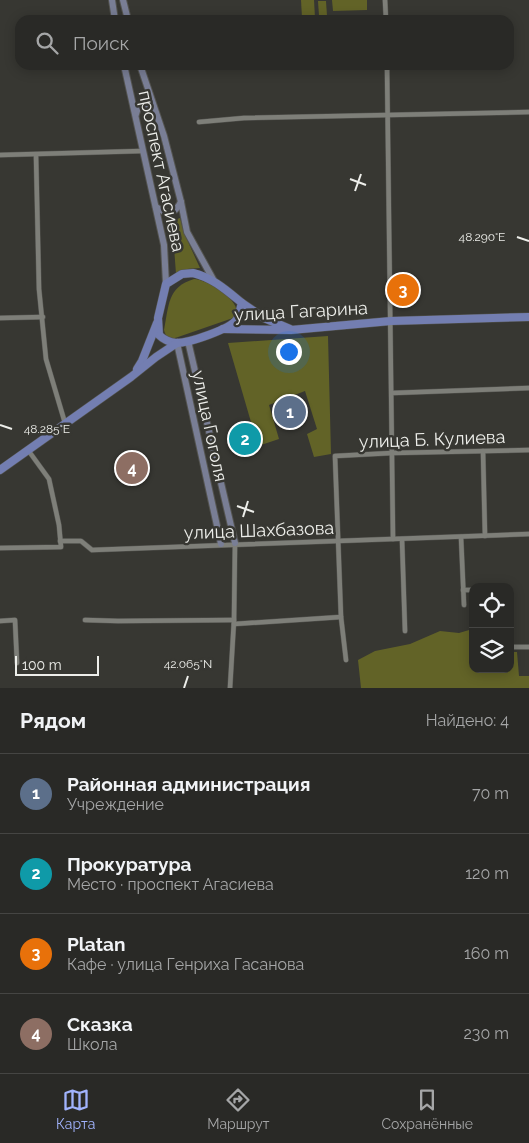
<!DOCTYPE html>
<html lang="ru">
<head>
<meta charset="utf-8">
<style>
  :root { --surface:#292926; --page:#31312e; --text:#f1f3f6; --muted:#a5a6a7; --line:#454543; --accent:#a1b3fd }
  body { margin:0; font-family:Raleway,sans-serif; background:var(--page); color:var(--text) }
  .controls { position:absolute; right:15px; bottom:15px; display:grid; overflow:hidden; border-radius:10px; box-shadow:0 2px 12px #0003 }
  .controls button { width:45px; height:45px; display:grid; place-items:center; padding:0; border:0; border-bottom:1px solid var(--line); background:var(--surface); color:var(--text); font:25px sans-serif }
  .scale { position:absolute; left:15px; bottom:12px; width:84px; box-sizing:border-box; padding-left:5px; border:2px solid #edeeea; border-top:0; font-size:14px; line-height:18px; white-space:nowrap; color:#edeeea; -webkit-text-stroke:4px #373732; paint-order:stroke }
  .you { position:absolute; left:288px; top:351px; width:18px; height:18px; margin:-12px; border:4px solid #fff; border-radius:50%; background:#1a73e8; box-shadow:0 0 0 8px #1a73e833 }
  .badge { display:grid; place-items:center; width:32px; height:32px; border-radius:50%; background:var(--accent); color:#fff; font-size:16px; font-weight:700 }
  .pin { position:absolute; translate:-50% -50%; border:2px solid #fff; box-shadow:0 1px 5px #0006 }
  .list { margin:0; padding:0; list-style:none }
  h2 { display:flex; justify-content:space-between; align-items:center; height:65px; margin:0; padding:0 20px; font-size:21px }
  h2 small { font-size:16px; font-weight:400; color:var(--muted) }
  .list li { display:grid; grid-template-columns:32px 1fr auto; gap:15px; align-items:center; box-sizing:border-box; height:80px; padding:0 20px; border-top:1px solid var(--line) }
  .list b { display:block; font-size:19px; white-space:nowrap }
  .list p { margin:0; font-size:16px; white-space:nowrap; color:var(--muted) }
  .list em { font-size:16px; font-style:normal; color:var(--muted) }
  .icon { flex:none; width:28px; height:28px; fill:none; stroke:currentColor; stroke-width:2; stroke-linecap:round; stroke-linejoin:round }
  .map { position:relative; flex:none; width:529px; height:688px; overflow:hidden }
  .search { position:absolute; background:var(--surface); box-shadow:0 2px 12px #0003; left:15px; right:15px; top:15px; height:55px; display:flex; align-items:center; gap:12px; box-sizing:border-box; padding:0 18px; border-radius:15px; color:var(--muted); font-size:19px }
  .sheet { height:385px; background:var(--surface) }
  nav { display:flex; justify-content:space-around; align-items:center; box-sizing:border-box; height:70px; border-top:1px solid var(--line); background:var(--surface); font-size:14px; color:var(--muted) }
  nav a { display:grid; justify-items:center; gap:2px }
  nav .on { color:var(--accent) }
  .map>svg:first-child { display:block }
  .green { fill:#626327 }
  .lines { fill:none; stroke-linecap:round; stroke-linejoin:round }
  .street-casing { stroke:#545450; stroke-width:5.5 }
  .secondary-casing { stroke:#545450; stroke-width:8 }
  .primary-casing { stroke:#545450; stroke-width:9 }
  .street { stroke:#7e7f79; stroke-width:4.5 }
  .secondary { stroke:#797e95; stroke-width:6 }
  .primary { stroke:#737eb1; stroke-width:8 }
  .ticks { fill:none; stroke:#edeeea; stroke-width:2 }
  .labels { text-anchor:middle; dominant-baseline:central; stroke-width:5; stroke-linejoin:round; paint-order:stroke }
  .street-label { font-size:18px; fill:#edeeea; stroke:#373732 }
  .ticks-label { font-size:12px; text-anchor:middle; fill:#edeeea; stroke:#373732; stroke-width:5; stroke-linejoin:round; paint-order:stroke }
</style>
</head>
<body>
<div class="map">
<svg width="529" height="688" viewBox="0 0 529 688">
  <rect width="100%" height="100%" fill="#373732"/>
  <!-- green -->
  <g class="green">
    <polygon points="301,0 314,0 315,18 302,18"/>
    <polygon points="332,0 367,0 367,10 333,11"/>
    <polygon points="318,1 326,1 327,16 319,16"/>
    <polygon points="180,218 184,233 200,268 187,269 176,274 174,247 169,222"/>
    <path d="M 194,279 C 208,280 236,297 237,312 L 233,318 L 181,336 C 174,339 166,340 164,330 C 169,306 167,287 194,279 Z"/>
    <polygon points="328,336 331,454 314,457 307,434 317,429 305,391 269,405 279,439 258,446 228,343"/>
    <polygon points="469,630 473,630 473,669 510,669 510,652 517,652 519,676 529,676 529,688 361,688 358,660 375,651 410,644 440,631 459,633"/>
  </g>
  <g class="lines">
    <defs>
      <g id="street">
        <polyline points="385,0 386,20"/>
        <polyline points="387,65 393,539"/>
        <polyline points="199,122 244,118 529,112"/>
        <polyline points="0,155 142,151"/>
        <polyline points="36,155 39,289 46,359 65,423"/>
        <polyline points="0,318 43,317"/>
        <polyline points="392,393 529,388"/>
        <polyline points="483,451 485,536"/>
        <polyline points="461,537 464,605"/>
        <polyline points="402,539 405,631"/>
        <polyline points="60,541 81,541 92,550 529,534"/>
        <polyline points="0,548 61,547 59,525 49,479 28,450"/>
        <polyline points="463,590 473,590"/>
        <polyline points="85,620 118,621 234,620"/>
        <polyline points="0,621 15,620 17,663"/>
        <polyline points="234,624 341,617"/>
        <polyline points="510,647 529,647"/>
        <polyline points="346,660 341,617 335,456 392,453 529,450"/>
        <polyline points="230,688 234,620 235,543"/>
      </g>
      <g id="secondary">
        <polyline points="112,0 115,20"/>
        <polyline points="123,0 128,20"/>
        <polyline points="124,65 164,245 166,284"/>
        <polyline points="140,65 164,136 181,202 187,232 214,281"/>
        <path d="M 136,114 C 140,101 144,102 154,109"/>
        <path d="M 156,207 C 167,215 174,215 181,202"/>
        <polyline points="188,341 235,543"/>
        <polyline points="177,343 221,544"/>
      </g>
      <g id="primary">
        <path d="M 193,273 C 213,278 226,290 242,303 C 240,308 240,314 237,319 C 231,329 189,343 176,343 C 169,342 164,340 159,335 L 158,318 L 166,284 L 182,274 Z"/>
        <polyline points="242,303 264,318 290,329"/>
        <polyline points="223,329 291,330 391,321 529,317"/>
        <polyline points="137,369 142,361 157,323"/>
        <polyline points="0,470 131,377 156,357 177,343"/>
      </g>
    </defs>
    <!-- street casing -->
    <use href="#street" class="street-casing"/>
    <!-- secondary casing -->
    <use href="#secondary" class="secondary-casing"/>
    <!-- primary casing -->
    <use href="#primary" class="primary-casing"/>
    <!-- street -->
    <use href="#street" class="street"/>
    <!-- secondary -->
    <use href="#secondary" class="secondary"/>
    <!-- primary -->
    <use href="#primary" class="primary"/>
  </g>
  <!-- ticks -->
  <path class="ticks" d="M 350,179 L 366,185M 355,191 L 361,174M 517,237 L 529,241M 0,425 L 12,429M 237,506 L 254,512M 243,517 L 248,501M 184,688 L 188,676"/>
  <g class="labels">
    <!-- street labels -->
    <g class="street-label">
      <text transform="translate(162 171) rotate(78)">проспект Агасиева</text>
      <text transform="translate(301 311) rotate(-3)">улица Гагарина</text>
      <text transform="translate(210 426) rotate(78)">улица Гоголя</text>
      <text transform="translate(432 439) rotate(-2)">улица Б. Кулиева</text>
      <text transform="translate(259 530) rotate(-2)">улица Шахбазова</text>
    </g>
  </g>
  <g class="ticks-label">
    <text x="482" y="241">48.290°E</text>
    <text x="47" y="433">48.285°E</text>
    <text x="188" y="668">42.065°N</text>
  </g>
</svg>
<div class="controls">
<button><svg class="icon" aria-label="locate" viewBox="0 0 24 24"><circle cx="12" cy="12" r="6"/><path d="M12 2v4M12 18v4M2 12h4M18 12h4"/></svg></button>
<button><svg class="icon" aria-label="layers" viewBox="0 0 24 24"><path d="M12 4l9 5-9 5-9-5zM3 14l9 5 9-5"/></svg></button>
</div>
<div class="scale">100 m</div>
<div class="you"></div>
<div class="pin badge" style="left:290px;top:412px;background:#5c6f8a">1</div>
<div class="pin badge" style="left:245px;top:439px;background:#0f9aa8">2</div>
<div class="pin badge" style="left:403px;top:290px;background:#e8710a">3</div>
<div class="pin badge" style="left:132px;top:468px;background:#8d6e63">4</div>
<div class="search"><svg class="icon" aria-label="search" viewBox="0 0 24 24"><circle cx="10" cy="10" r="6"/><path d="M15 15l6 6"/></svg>Поиск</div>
</div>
<section class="sheet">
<h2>Рядом<small>Найдено: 4</small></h2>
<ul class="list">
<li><span class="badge" style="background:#5c6f8a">1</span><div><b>Районная администрация</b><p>Учреждение</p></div><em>70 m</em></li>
<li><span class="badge" style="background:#0f9aa8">2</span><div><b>Прокуратура</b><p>Место · проспект Агасиева</p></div><em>120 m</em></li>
<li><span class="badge" style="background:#e8710a">3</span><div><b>Platan</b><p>Кафе · улица Генриха Гасанова</p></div><em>160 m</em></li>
<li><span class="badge" style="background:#8d6e63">4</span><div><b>Сказка</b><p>Школа</p></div><em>230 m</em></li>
</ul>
</section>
<nav>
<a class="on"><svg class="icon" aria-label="map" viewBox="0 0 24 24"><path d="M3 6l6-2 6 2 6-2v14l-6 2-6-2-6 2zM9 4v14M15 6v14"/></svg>Карта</a>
<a><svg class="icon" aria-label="directions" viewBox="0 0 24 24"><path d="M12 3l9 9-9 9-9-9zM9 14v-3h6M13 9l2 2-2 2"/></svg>Маршрут</a>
<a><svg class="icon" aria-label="saved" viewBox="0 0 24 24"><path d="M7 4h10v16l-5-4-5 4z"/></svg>Сохранённые</a>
</nav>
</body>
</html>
